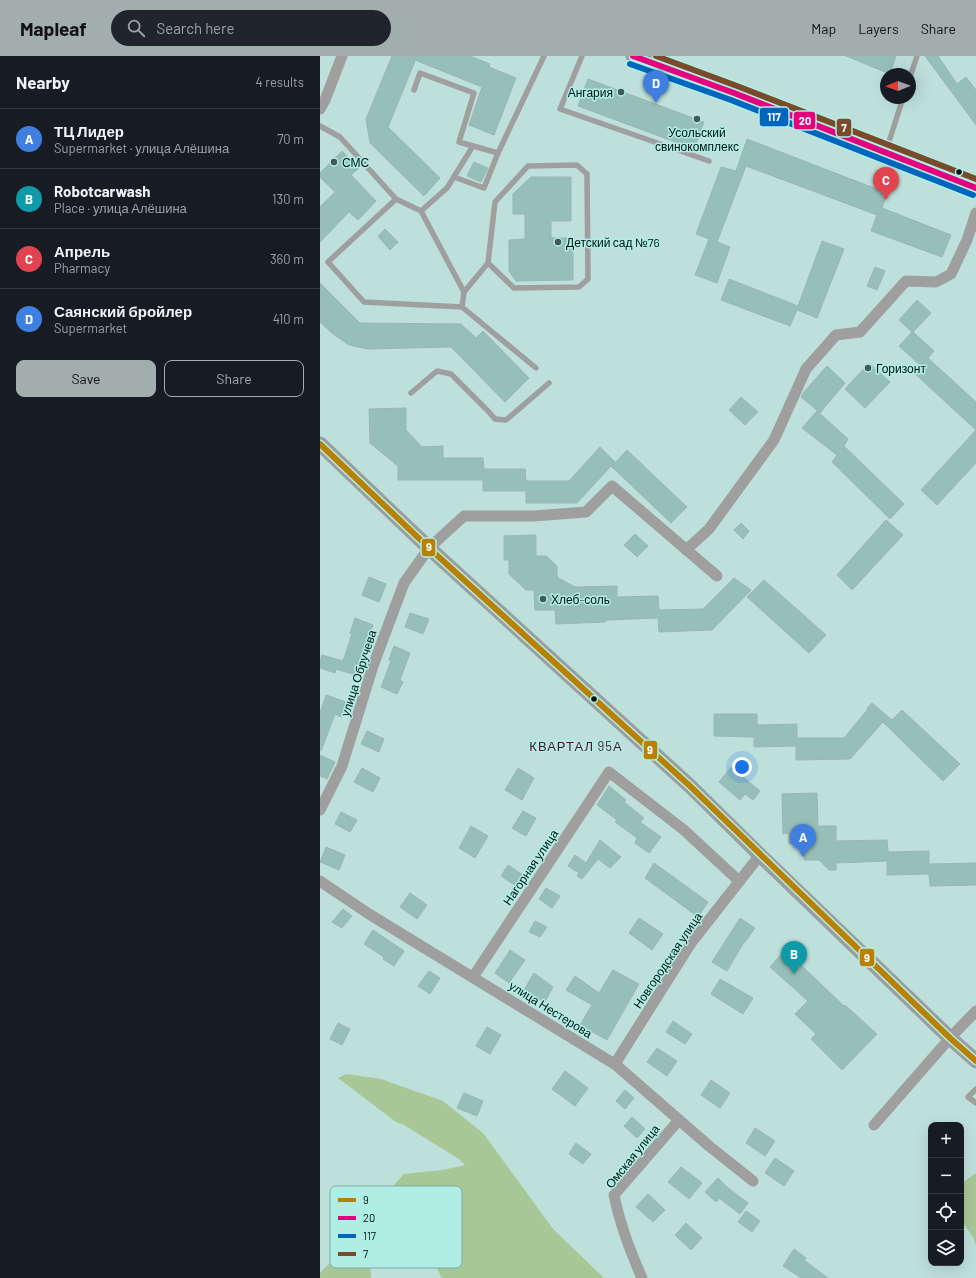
<!DOCTYPE html>
<html lang="en">
<head>
<meta charset="utf-8">
<style>
  :root { --surface:#171b24; --page:#20242c; --text:#f1f3f6; --muted:#9ea1a6; --line:#363941; --accent:#a2aeae }
  body { margin:0; font-family:Barlow,sans-serif; background:var(--page); color:var(--text) }
  .controls { position:absolute; right:12px; bottom:12px; display:grid; overflow:hidden; border-radius:8px; box-shadow:0 4px 16px #0002 }
  .controls button { width:36px; height:36px; display:grid; place-items:center; padding:0; border:0; border-bottom:1px solid var(--line); background:var(--surface); color:var(--text); font:20px sans-serif }
  .compass { position:absolute; left:560px; top:12px; width:36px; height:36px; border-radius:50%; background:var(--surface); box-shadow:0 4px 16px #0002; rotate:269deg }
  .you { position:absolute; left:422px; top:711px; width:14px; height:14px; margin:-10px; border:3px solid #fff; border-radius:50%; background:#1a73e8; box-shadow:0 0 0 6px #1a73e833 }
  .badge { display:grid; place-items:center; width:26px; height:26px; border-radius:50%; background:var(--accent); color:#fff; font-size:13px; font-weight:700 }
  .pin { position:absolute; translate:-50% -33px; filter:drop-shadow(0 1px 2px #0008) }
  .pin::after { content:''; position:absolute; top:21px; width:14px; height:12px; background:inherit; clip-path:polygon(0 0,100% 0,50% 100%) }
  .list { margin:0; padding:0; list-style:none }
  h2 { display:flex; justify-content:space-between; align-items:center; height:52px; margin:0; padding:0 16px; font-size:17px }
  h2 small { font-size:13px; font-weight:400; color:var(--muted) }
  .list li { display:grid; grid-template-columns:26px 1fr auto; gap:12px; align-items:center; box-sizing:border-box; height:60px; padding:0 16px; border-top:1px solid var(--line) }
  .list b { display:block; font-size:15px; white-space:nowrap }
  .list p { margin:0; font-size:13px; white-space:nowrap; color:var(--muted) }
  .list em { font-size:13px; font-style:normal; color:var(--muted) }
  .actions { display:flex; gap:8px; padding:12px 16px }
  .actions a { flex:1; padding:9px 0; border:1px solid var(--accent); border-radius:8px; text-align:center; font-size:14px; color:var(--accent) }
  .actions .main { background:var(--accent); color:#111 }
  .icon { flex:none; width:22px; height:22px; fill:none; stroke:currentColor; stroke-width:2; stroke-linecap:round; stroke-linejoin:round }
  .map { position:relative; flex:none; width:656px; height:1222px; overflow:hidden }
  header { display:flex; align-items:center; gap:24px; box-sizing:border-box; height:56px; padding:0 20px; background:var(--accent); color:#111 }
  header strong { font-size:19px }
  nav { display:flex; gap:22px; margin-inline-start:auto; font-size:14px }
  .search { width:280px; height:36px; background:var(--page); display:flex; align-items:center; gap:10px; box-sizing:border-box; padding:0 14px; border-radius:22px; color:var(--muted); font-size:15px }
  main { display:flex }
  aside { flex:1; background:var(--surface) }
  .map>svg:first-child { display:block }
  .forest { fill:#a8c797 }
  .building { fill:#97bfba; stroke:#9bb6b2 }
  .lines { fill:none; stroke-linecap:round; stroke-linejoin:round }
  .lane { stroke:#9f9fa0; stroke-width:5.5 }
  .street { stroke:#9f9fa0; stroke-width:11 }
  .secondary { stroke:#9b9e9f; stroke-width:15 }
  .bus-1-casing { stroke:#b0eee5; stroke-width:9 }
  .bus-2-casing { stroke:#b0eee5; stroke-width:9 }
  .bus-3-casing { stroke:#b0eee5; stroke-width:9 }
  .bus-4-casing { stroke:#b0eee5; stroke-width:9 }
  .bus-1 { stroke:#b98104; stroke-width:6 }
  .bus-2 { stroke:#e5007d; stroke-width:6 }
  .bus-3 { stroke:#0065bd; stroke-width:6 }
  .bus-4 { stroke:#7a4b2a; stroke-width:6 }
  .poi-dot { fill:#425a57; stroke:#b0eee5; stroke-width:1.5 }
  .bus-dot { fill:#001210; stroke:#b0eee5; stroke-width:1.5 }
  .labels { text-anchor:middle; dominant-baseline:central; stroke-width:3; stroke-linejoin:round; paint-order:stroke }
  .poi-label { font-size:12px; fill:#001210; stroke:#b0eee5; text-anchor:start }
  .street-label { font-size:12px; fill:#001210; stroke:#b0eee5 }
  .neighbourhood-label { font-size:13px; letter-spacing:1px; fill:#541027; stroke:#b0eee5 }
  .key { fill:#b0eee5; stroke:#7baca5; stroke-width:1 }
  .key-label { font-size:11px; fill:#001210 }
  .line-badge { stroke:#b0eee5; stroke-width:1.5 }
  .badge-label { font-size:11px; text-anchor:middle; font-weight:bold; fill:#fff }
</style>
</head>
<body>
<header>
<strong>Mapleaf</strong>
<div class="search"><svg class="icon" aria-label="search" viewBox="0 0 24 24"><circle cx="10" cy="10" r="6"/><path d="M15 15l6 6"/></svg>Search here</div>
<nav><a>Map</a><a>Layers</a><a>Share</a></nav>
</header>
<main>
<aside>
<h2>Nearby<small>4 results</small></h2>
<ul class="list">
<li><span class="badge" style="background:#3f7fe0">A</span><div><b>ТЦ Лидер</b><p>Supermarket · улица Алёшина</p></div><em>70 m</em></li>
<li><span class="badge" style="background:#0f9aa8">B</span><div><b>Robotcarwash</b><p>Place · улица Алёшина</p></div><em>130 m</em></li>
<li><span class="badge" style="background:#e0444e">C</span><div><b>Апрель</b><p>Pharmacy</p></div><em>360 m</em></li>
<li><span class="badge" style="background:#3f7fe0">D</span><div><b>Саянский бройлер</b><p>Supermarket</p></div><em>410 m</em></li>
</ul>
<div class="actions"><a class="main">Save</a><a>Share</a></div>
</aside>
<div class="map">
<svg width="656" height="1222" viewBox="0 0 656 1222">
  <rect width="100%" height="100%" fill="#bee0db"/>
  <!-- forest -->
  <g class="forest">
    <polygon points="26,1018 61,1023 123,1045 163,1077 233,1173 284,1222 122,1222 96,1173 74,1160 73,1130 84,1118 123,1114 145,1109 139,1103 84,1069 76,1066 18,1022"/>
    <polygon points="656,1117 656,1189 653,1181 641,1164 641,1133 645,1125"/>
    <polygon points="25,1191 50,1198 51,1222 0,1222 0,1217"/>
  </g>
  <!-- building -->
  <g class="building">
    <polygon points="72,0 82,0 95,5 68,71 120,122 104,140 50,87 46,63"/>
    <polygon points="85,0 150,0 170,8 169,11 196,22 174,79 149,69 162,31"/>
    <polygon points="526,0 576,0 570,18"/>
    <polygon points="605,0 618,0 637,28 646,21 656,34 656,69"/>
    <polygon points="268,23 384,66 374,93 258,50"/>
    <polygon points="427,83 567,137 562,152 631,179 622,201 551,175 557,159 426,110 397,186 410,191 397,227 375,219 389,183 376,178 401,111 416,115"/>
    <polygon points="22,95 39,112 31,119 56,145 38,164 29,156 0,186 0,151 15,136 0,121 0,117"/>
    <polygon points="154,106 168,112 161,126 147,120"/>
    <polygon points="211,121 251,121 251,165 231,165 231,182 253,182 253,224 196,225 189,215 189,184 205,183 205,158 193,158 193,138"/>
    <polygon points="65,173 78,186 70,194 58,180"/>
    <polygon points="502,185 524,193 497,262 477,254 470,270 401,244 409,223 478,250"/>
    <polygon points="555,211 565,215 557,234 547,230"/>
    <polygon points="0,227 40,267 141,268 156,282 163,275 209,322 185,346 131,291 48,293 29,289 13,278 0,266"/>
    <polygon points="597,244 611,257 593,276 614,295 608,302 656,346 656,407 617,449 601,434 656,374 593,316 600,309 579,290 592,276 579,264"/>
    <polygon points="549,307 570,326 545,352 525,333"/>
    <polygon points="507,310 525,327 500,357 481,341 483,337"/>
    <polygon points="421,341 438,356 425,369 409,354"/>
    <polygon points="86,352 86,374 102,391 123,390 123,402 163,402 164,413 205,413 206,425 249,425 280,391 295,406 292,410 307,394 367,451 351,467 291,410 257,447 206,447 206,435 163,435 163,424 78,424 78,410 50,387 49,353"/>
    <polygon points="497,355 528,383 524,390 584,448 570,463 512,406 517,399 482,372"/>
    <polygon points="566,464 583,479 532,534 517,519"/>
    <polygon points="421,467 429,475 423,483 414,474"/>
    <polygon points="315,478 328,490 317,501 304,489"/>
    <polygon points="216,479 216,500 226,500 237,510 237,521 255,531 297,530 297,541 338,540 339,554 383,553 414,522 431,534 392,574 339,576 338,562 287,564 285,566 236,568 235,554 215,554 214,534 206,534 189,518 189,504 184,504 184,480"/>
    <polygon points="49,521 66,528 59,546 42,539"/>
    <polygon points="444,524 506,579 489,597 427,541"/>
    <polygon points="90,557 109,563 103,578 85,571"/>
    <polygon points="35,562 53,569 47,584 49,585 42,606 43,607 39,620 16,613 15,617 0,612 0,606 2,599 23,605 32,578 30,577"/>
    <polygon points="74,590 90,597 80,624 83,626 77,638 61,631 71,605 69,604"/>
    <polygon points="6,639 26,646 21,661 15,658 1,695 0,657"/>
    <polygon points="552,647 572,664 582,654 640,708 623,725 563,666 530,703 476,704 476,690 434,691 434,681 394,680 394,658 437,658 437,669 477,668 477,682 524,682 548,653 547,652"/>
    <polygon points="47,675 64,683 59,696 41,688"/>
    <polygon points="0,699 15,706 7,723 0,720"/>
    <polygon points="411,711 440,735 433,744 425,738 420,744 399,726"/>
    <polygon points="42,712 60,722 53,736 34,726"/>
    <polygon points="198,712 214,722 202,744 185,734"/>
    <polygon points="289,730 306,744 304,746 324,762 320,766 341,781 329,797 315,787 317,782 295,766 297,764 277,749"/>
    <polygon points="497,737 498,770 516,770 516,785 567,784 568,796 609,795 609,808 656,807 656,829 610,830 609,818 567,819 567,805 516,807 516,814 509,814 499,804 484,804 484,788 469,788 469,777 463,778 462,738"/>
    <polygon points="203,755 216,762 206,780 192,772"/>
    <polygon points="21,756 37,764 30,776 15,768"/>
    <polygon points="151,770 168,780 155,802 139,792"/>
    <polygon points="280,784 301,801 290,812 278,803 262,823 257,820 259,817 248,810 255,799 266,807"/>
    <polygon points="6,791 25,799 19,814 0,806"/>
    <polygon points="334,807 388,846 378,861 325,822"/>
    <polygon points="188,809 203,819 196,830 181,820"/>
    <polygon points="226,832 240,840 232,852 219,843"/>
    <polygon points="90,837 107,849 97,863 80,851"/>
    <polygon points="23,853 32,860 22,872 12,866"/>
    <polygon points="319,862 343,878 332,894 309,877"/>
    <polygon points="420,862 435,872 425,886 424,886 407,915 392,906"/>
    <polygon points="215,865 227,871 220,881 209,876"/>
    <polygon points="53,874 84,895 74,910 63,903 64,901 44,888"/>
    <polygon points="190,894 205,904 189,927 175,917"/>
    <polygon points="465,894 524,950 525,949 557,978 522,1014 491,983 496,978 475,958 488,945 450,911"/>
    <polygon points="293,914 319,928 287,984 260,969 272,949 246,934 255,920 279,937"/>
    <polygon points="109,915 120,922 110,938 98,930"/>
    <polygon points="214,917 233,931 225,946 204,934"/>
    <polygon points="400,923 433,942 423,958 391,938"/>
    <polygon points="353,965 372,978 365,988 346,976"/>
    <polygon points="18,967 30,973 22,989 10,983"/>
    <polygon points="167,971 181,979 170,998 156,990"/>
    <polygon points="337,992 357,1005 347,1020 327,1006"/>
    <polygon points="245,1015 268,1032 255,1050 232,1033"/>
    <polygon points="391,1024 410,1037 400,1052 381,1039"/>
    <polygon points="305,1034 314,1042 305,1053 296,1045"/>
    <polygon points="144,1037 163,1045 157,1060 137,1052"/>
    <polygon points="312,1061 325,1073 317,1082 304,1070"/>
    <polygon points="435,1072 455,1085 445,1100 426,1087"/>
    <polygon points="256,1087 271,1098 263,1108 249,1098"/>
    <polygon points="455,1102 474,1115 464,1130 445,1117"/>
    <polygon points="361,1111 382,1127 369,1143 348,1126"/>
    <polygon points="398,1122 408,1132 428,1147 420,1158 399,1142 396,1146 385,1136"/>
    <polygon points="328,1138 345,1154 333,1166 316,1151"/>
    <polygon points="426,1155 440,1165 432,1176 418,1166"/>
    <polygon points="366,1167 382,1182 371,1194 355,1179"/>
    <polygon points="474,1193 486,1202 484,1204 508,1222 481,1222 463,1210"/>
  </g>
  <g class="lines">
    <!-- lane -->
    <g class="lane">
      <polyline points="262,0 240,53 389,105"/>
      <polyline points="590,21 597,0"/>
      <polyline points="94,34 100,17 154,37 139,86 178,97 224,0"/>
      <polyline points="0,70 20,81 76,143 8,206 44,246 142,251 216,312"/>
      <polyline points="566,95 583,42"/>
      <polyline points="134,121 164,132 178,97"/>
      <polyline points="76,143 101,155 127,132 153,90"/>
      <polyline points="101,155 144,236 142,251"/>
      <polyline points="144,236 168,207 194,232 259,231 268,223 267,118 257,109 208,110 175,146 168,207"/>
      <polyline points="91,337 117,315 131,318 168,355 175,363 186,364 229,327"/>
      <polyline points="656,1033 648,1041 656,1047"/>
    </g>
    <!-- street -->
    <g class="street">
      <polyline points="0,53 5,44 22,0"/>
      <polyline points="366,494 389,473 454,384 486,313 516,279 540,276 586,225 616,226 631,218 647,184 656,157"/>
      <polyline points="0,754 22,710 53,610 84,527 109,492 144,460 214,460 266,456 292,430 397,520"/>
      <polyline points="0,825 49,858 296,1009 389,1090 433,1125"/>
      <polyline points="153,921 289,716 364,774 419,825"/>
      <polyline points="296,1009 298,1003 371,887 440,799"/>
      <polyline points="554,1069 630,982 656,955"/>
      <path d="M 322,1222 C 310,1195 300,1169 294,1139 L 359,1064"/>
    </g>
    <!-- secondary -->
    <g class="secondary">
      <polyline points="313,0 414,37 656,132"/>
      <polyline points="0,388 109,492 371,731 440,799 630,982 656,1005"/>
    </g>
    <defs>
      <polyline id="bus-1" points="0,388 109,492 371,731 630,982 656,1005"/>
      <polyline id="bus-2" points="313,0 414,37 656,132"/>
      <polyline id="bus-3" points="310,8 411,44 653,139"/>
      <polyline id="bus-4" points="336,0 417,30 656,123"/>
    </defs>
    <!-- bus-1 casing -->
    <use href="#bus-1" class="bus-1-casing"/>
    <!-- bus-2 casing -->
    <use href="#bus-2" class="bus-2-casing"/>
    <!-- bus-3 casing -->
    <use href="#bus-3" class="bus-3-casing"/>
    <!-- bus-4 casing -->
    <use href="#bus-4" class="bus-4-casing"/>
    <!-- bus-1 -->
    <use href="#bus-1" class="bus-1"/>
    <!-- bus-2 -->
    <use href="#bus-2" class="bus-2"/>
    <!-- bus-3 -->
    <use href="#bus-3" class="bus-3"/>
    <!-- bus-4 -->
    <use href="#bus-4" class="bus-4"/>
  </g>
  <!-- markers -->
  <g class="poi-dot">
    <circle cx="301" cy="36" r="4"/>
    <circle cx="377" cy="63" r="4"/>
    <circle cx="14" cy="106" r="4"/>
    <circle cx="238" cy="186" r="4"/>
    <circle cx="548" cy="312" r="4"/>
    <circle cx="223" cy="543" r="4"/>
  </g>
  <g class="bus-dot">
    <circle cx="639" cy="116" r="3.5"/>
    <circle cx="274" cy="643" r="3.5"/>
  </g>
  <g class="labels">
    <!-- poi labels -->
    <g class="poi-label">
      <text x="293" y="36" text-anchor="end">Ангария</text>
      <text x="377" y="76" text-anchor="middle">Усольский<tspan x="377" dy="14">свинокомплекс</tspan></text>
      <text x="22" y="106">СМС</text>
      <text x="246" y="186">Детский сад №76</text>
      <text x="556" y="312">Горизонт</text>
      <text x="231" y="543">Хлеб-соль</text>
    </g>
    <!-- street labels -->
    <g class="street-label">
      <text transform="translate(38 617) rotate(-72)">улица Обручева</text>
      <text transform="translate(210 811) rotate(-56)">Нагорная улица</text>
      <text transform="translate(347 904) rotate(-56)">Новгородская улица</text>
      <text transform="translate(231 953) rotate(32)">улица Нестерова</text>
      <text transform="translate(312 1100) rotate(-51)">Омская улица</text>
    </g>
    <!-- neighbourhood labels -->
    <g class="neighbourhood-label">
      <text x="256" y="690">КВАРТАЛ 95А</text>
    </g>
  </g>
  <!-- legend -->
  <rect x="10" y="1130" width="132" height="82" rx="6" class="key"/>
  <rect x="18" y="1142" width="18" height="4" fill="#b98104"/>
  <rect x="18" y="1160" width="18" height="4" fill="#e5007d"/>
  <rect x="18" y="1178" width="18" height="4" fill="#0065bd"/>
  <rect x="18" y="1196" width="18" height="4" fill="#7a4b2a"/>
  <g class="key-label">
    <text x="43" y="1148">9</text>
    <text x="43" y="1166">20</text>
    <text x="43" y="1184">117</text>
    <text x="43" y="1202">7</text>
  </g>
  <g class="line-badge">
    <rect x="439" y="51" width="30" height="20" rx="4" fill="#0065bd"/>
    <rect x="473" y="55" width="23" height="19" rx="4" fill="#e5007d"/>
    <rect x="516" y="62" width="16" height="19" rx="4" fill="#7a4b2a"/>
    <rect x="101" y="482" width="15" height="19" rx="4" fill="#b98104"/>
    <rect x="323" y="684" width="15" height="20" rx="4" fill="#b98104"/>
    <rect x="539" y="892" width="16" height="19" rx="4" fill="#b98104"/>
  </g>
  <g class="badge-label">
    <text x="454" y="65">117</text>
    <text x="485" y="69">20</text>
    <text x="524" y="76">7</text>
    <text x="109" y="495">9</text>
    <text x="330" y="698">9</text>
    <text x="547" y="906">9</text>
  </g>
</svg>
<div class="controls">
<button>+</button>
<button>−</button>
<button><svg class="icon" aria-label="locate" viewBox="0 0 24 24"><circle cx="12" cy="12" r="6"/><path d="M12 2v4M12 18v4M2 12h4M18 12h4"/></svg></button>
<button><svg class="icon" aria-label="layers" viewBox="0 0 24 24"><path d="M12 4l9 5-9 5-9-5zM3 14l9 5 9-5"/></svg></button>
</div>
<svg class="compass" viewBox="-18 -18 36 36"><path d="M0-13l5 13h-10z" fill="#e53935"/><path d="M0 13l5-13h-10z" fill="#9ea1a6"/></svg>
<div class="you"></div>
<div class="pin badge" style="left:483px;top:801px;background:#3f7fe0">A</div>
<div class="pin badge" style="left:474px;top:918px;background:#0f9aa8">B</div>
<div class="pin badge" style="left:566px;top:144px;background:#e0444e">C</div>
<div class="pin badge" style="left:336px;top:47px;background:#3f7fe0">D</div>
</div>
</main>
</body>
</html>
